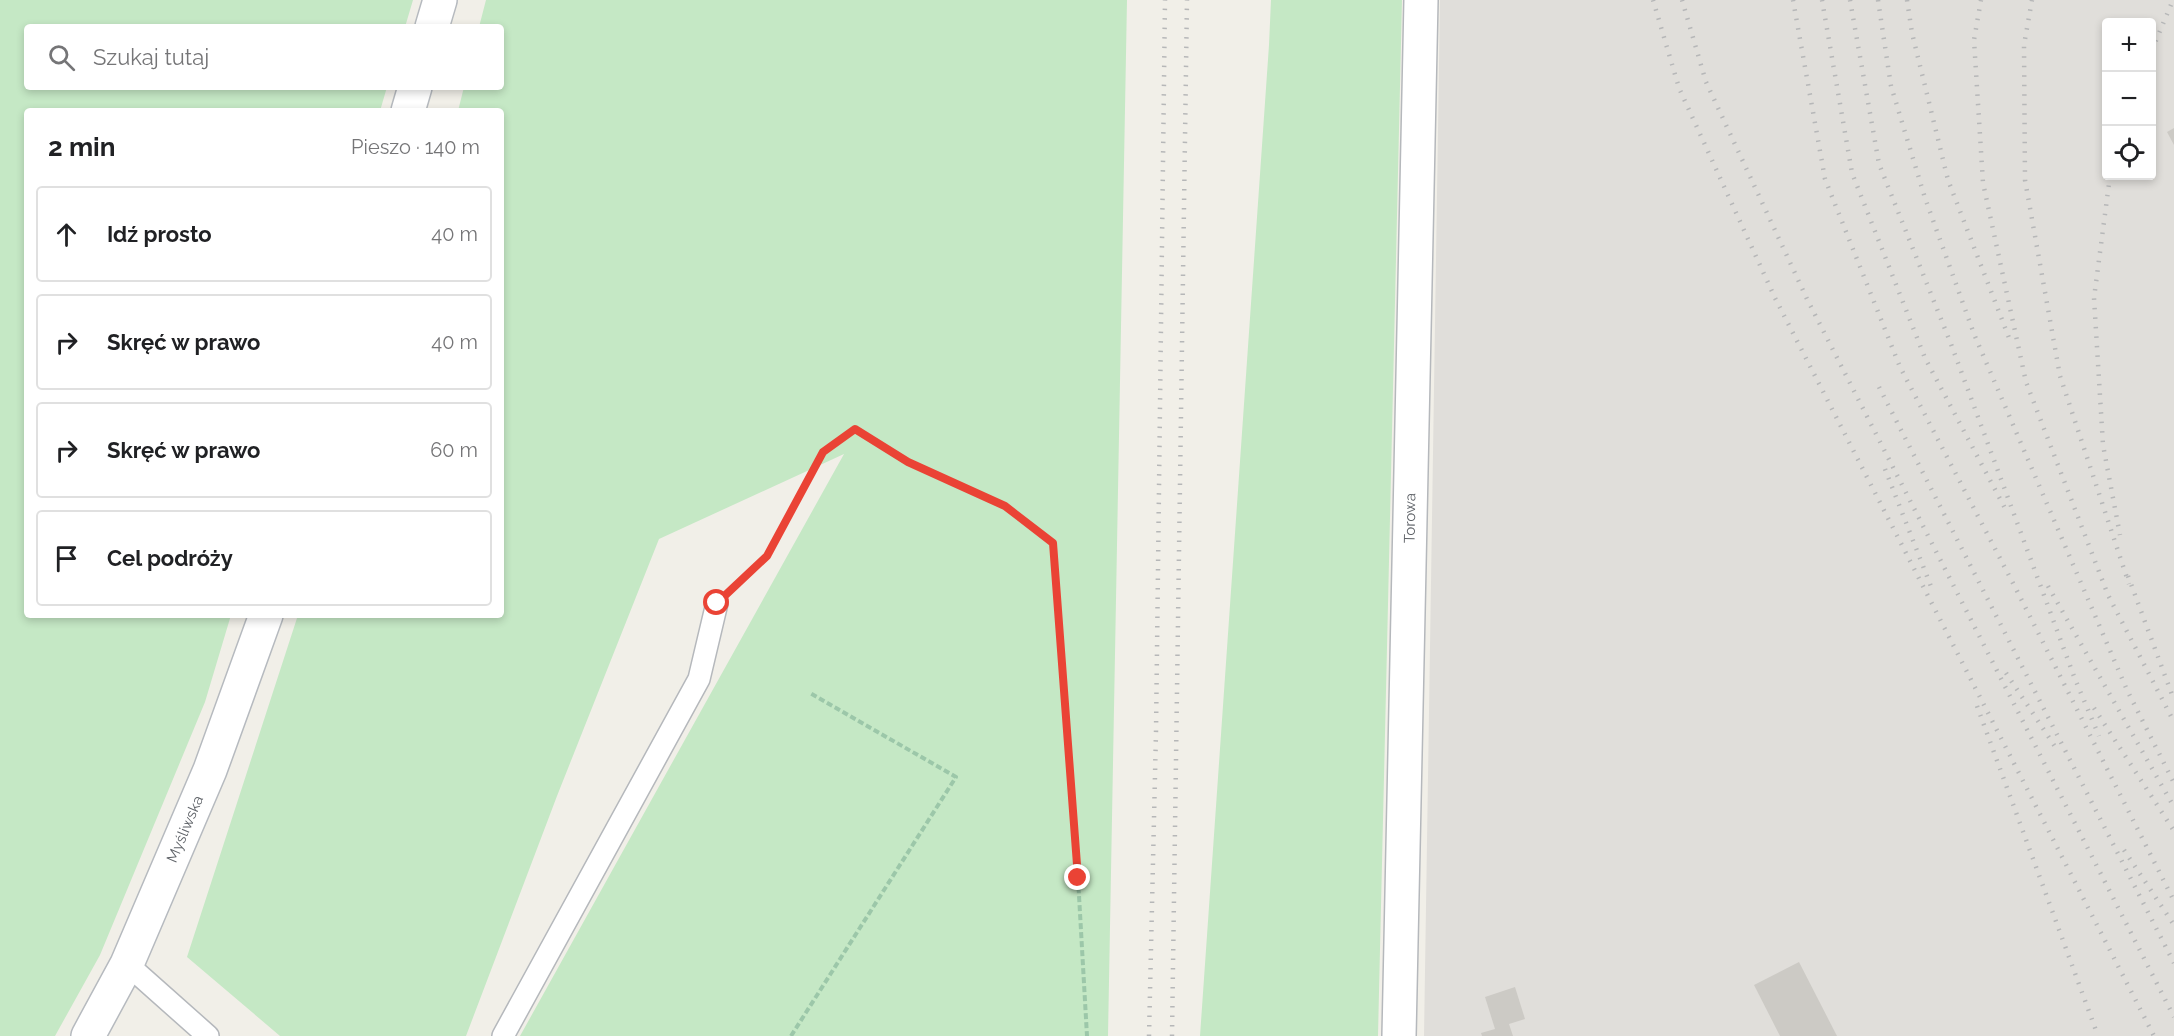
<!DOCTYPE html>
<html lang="pl">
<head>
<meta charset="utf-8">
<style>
  :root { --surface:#fff; --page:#f6f6f6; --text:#202124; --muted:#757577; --line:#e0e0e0 }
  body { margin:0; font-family:Raleway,sans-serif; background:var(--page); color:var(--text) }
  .controls { position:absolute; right:18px; top:18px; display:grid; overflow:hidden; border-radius:6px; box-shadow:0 3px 9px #0003 }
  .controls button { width:54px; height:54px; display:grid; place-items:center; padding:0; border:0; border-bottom:2px solid var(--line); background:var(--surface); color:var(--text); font:30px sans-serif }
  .stop { position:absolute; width:18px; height:18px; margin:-14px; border:4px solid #ea4335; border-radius:50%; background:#fff }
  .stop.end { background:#ea4335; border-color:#fff; box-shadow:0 2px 6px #0008 }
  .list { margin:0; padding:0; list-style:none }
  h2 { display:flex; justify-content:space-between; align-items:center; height:78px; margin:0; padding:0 24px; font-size:26px }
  h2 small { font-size:20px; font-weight:400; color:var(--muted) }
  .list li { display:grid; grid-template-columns:39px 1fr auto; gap:18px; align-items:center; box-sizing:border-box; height:96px; margin:0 12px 12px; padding:0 12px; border:2px solid var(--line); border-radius:6px }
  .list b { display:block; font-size:22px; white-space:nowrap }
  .list em { font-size:20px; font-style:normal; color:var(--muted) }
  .icon { flex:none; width:33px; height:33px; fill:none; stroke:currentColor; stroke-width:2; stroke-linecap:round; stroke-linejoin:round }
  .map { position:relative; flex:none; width:2174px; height:1036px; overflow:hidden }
  .search { position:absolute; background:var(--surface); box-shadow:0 3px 9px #0003; left:24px; top:24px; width:480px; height:66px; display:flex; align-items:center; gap:15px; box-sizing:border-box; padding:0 21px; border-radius:6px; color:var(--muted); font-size:22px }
  .panel { position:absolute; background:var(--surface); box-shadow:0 3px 9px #0003; left:24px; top:108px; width:480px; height:510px; border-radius:6px }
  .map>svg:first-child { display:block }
  .industrial { fill:#e0deda; fill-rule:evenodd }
  .green { fill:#c5e8c5 }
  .building { fill:#cccac5 }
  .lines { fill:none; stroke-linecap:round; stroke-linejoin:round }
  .lane-casing { stroke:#b5b8bc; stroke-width:24 }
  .street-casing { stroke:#b5b8bc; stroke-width:36 }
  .secondary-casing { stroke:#b6babf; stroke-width:36 }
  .path { stroke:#9cc7a9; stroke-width:4; stroke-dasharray:6 3; stroke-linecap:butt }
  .lane { stroke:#fff; stroke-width:21 }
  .street { stroke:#fff; stroke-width:33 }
  .secondary { stroke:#fff; stroke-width:33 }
  .rail { stroke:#b6b7b8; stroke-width:4.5; stroke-dasharray:1.5 8; stroke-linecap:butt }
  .route { stroke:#ea4335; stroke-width:8 }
  .labels { text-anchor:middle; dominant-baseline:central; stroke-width:4.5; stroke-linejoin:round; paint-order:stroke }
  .street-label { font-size:15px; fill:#5f6368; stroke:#fff }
</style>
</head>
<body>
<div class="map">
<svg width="2174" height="1036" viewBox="0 0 2174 1036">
  <rect width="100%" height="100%" fill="#f1efe8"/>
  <!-- industrial -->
  <path class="industrial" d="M 1440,0 L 2174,0 L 2174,1036 L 1424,1036 ZM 2106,22 L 2152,22 L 2152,176 L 2106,176 Z"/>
  <!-- green -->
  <g class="green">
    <polygon points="0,0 413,0 405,27 27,27 27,87 387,87 380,111 27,111 27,615 231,615 205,702 100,955 55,1036 0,1036"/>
    <polygon points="486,0 1127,0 1108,1036 520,1036 844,454 659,539 557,796 466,1036 280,1036 187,957 298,615 501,615 501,111 458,111 464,87 501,87 501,27 479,27"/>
    <polygon points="1271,0 1402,0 1378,1036 1200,1036 1269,45"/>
  </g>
  <!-- building -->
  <g class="building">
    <polygon points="2174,128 2174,145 2167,132"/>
    <polygon points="1799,962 1837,1036 1780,1036 1754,985"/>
    <polygon points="1515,987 1525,1019 1509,1024 1513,1036 1482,1036 1481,1033 1495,1029 1485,997"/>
  </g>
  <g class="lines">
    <defs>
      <g id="lane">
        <polyline points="127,964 208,1036"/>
        <polyline points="503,1036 699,679 717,603"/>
      </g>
      <polyline id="street" points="1399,1036 1421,0"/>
      <g id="secondary">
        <polyline points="432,27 440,0"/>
        <polyline points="408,111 415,87"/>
        <polyline points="88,1036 127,964 210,770 266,615"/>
      </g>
    </defs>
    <!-- lane casing -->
    <use href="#lane" class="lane-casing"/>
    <!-- street casing -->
    <use href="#street" class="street-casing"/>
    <!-- secondary casing -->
    <use href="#secondary" class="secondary-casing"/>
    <!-- path -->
    <g class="path">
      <polyline points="737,585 767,556 823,452 855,429 908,462 1005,506 1053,543 1078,878 1087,1036"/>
      <polyline points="791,1036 956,777 810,693"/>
    </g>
    <!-- lane -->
    <use href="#lane" class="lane"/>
    <!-- street -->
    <use href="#street" class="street"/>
    <!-- secondary -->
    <use href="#secondary" class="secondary"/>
    <!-- rail -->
    <g class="rail">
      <polyline points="1653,0 1679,88 1775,298 2154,1036"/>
      <polyline points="1682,0 1706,82 1807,299 2174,1017"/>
      <polyline points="1793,0 1825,179 1900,367 2015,587 2174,901"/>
      <polyline points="1822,0 1852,173 1925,358 2007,512"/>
      <polyline points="1850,0 1879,164 1951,344 2075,679 2099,736"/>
      <polyline points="1878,0 1891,86 1925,198 1974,334 2127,690 2174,783"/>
      <polyline points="1907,0 1912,33 1948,180 2011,343"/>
      <polyline points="1981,0 1974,40 1983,183 2026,382 2108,595 2174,722"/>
      <polyline points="2032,0 2024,45 2025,180 2060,376 2129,584"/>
      <polyline points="2152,50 2173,0"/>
      <polyline points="2110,176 2094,298 2103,445 2120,535"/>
      <polyline points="1879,387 2174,963"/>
      <polyline points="1885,469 1932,589"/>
      <polyline points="2128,576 2174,700"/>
      <polyline points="2048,586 2174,807"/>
      <polyline points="2006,673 2056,748"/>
      <polyline points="1977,706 2098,1036"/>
      <polyline points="2094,708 2174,831"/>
      <polyline points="2124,850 2174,925"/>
      <polyline points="1149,1036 1156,732 1165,0"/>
      <polyline points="1172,1036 1187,0"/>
    </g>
  </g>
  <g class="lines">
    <!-- route -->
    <polyline class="route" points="717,603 767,556 823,452 855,429 908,462 1005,506 1053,543 1078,878"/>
  </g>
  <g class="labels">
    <!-- street labels -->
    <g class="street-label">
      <text transform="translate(1410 518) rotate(-89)">Torowa</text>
      <text transform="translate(185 829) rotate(-67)">Myśliwska</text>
    </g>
  </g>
</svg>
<div class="controls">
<button>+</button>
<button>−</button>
<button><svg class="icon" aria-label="locate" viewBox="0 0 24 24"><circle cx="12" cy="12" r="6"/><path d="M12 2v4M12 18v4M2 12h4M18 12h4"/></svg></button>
</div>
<div class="stop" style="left:717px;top:603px"></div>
<div class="stop end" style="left:1078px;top:878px"></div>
<div class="search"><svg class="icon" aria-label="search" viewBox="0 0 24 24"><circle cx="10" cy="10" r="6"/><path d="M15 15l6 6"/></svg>Szukaj tutaj</div>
<section class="panel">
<h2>2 min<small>Pieszo · 140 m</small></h2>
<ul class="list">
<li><svg class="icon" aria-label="ahead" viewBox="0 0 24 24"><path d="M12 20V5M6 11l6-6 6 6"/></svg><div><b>Idź prosto</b></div><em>40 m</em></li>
<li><svg class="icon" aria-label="right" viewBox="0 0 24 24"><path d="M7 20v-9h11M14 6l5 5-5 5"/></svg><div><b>Skręć w prawo</b></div><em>40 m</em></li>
<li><svg class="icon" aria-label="right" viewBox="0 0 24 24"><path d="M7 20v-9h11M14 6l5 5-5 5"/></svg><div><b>Skręć w prawo</b></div><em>60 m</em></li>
<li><svg class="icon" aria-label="arrive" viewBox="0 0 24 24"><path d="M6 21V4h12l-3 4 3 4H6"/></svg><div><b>Cel podróży</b></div></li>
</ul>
</section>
</div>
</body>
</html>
